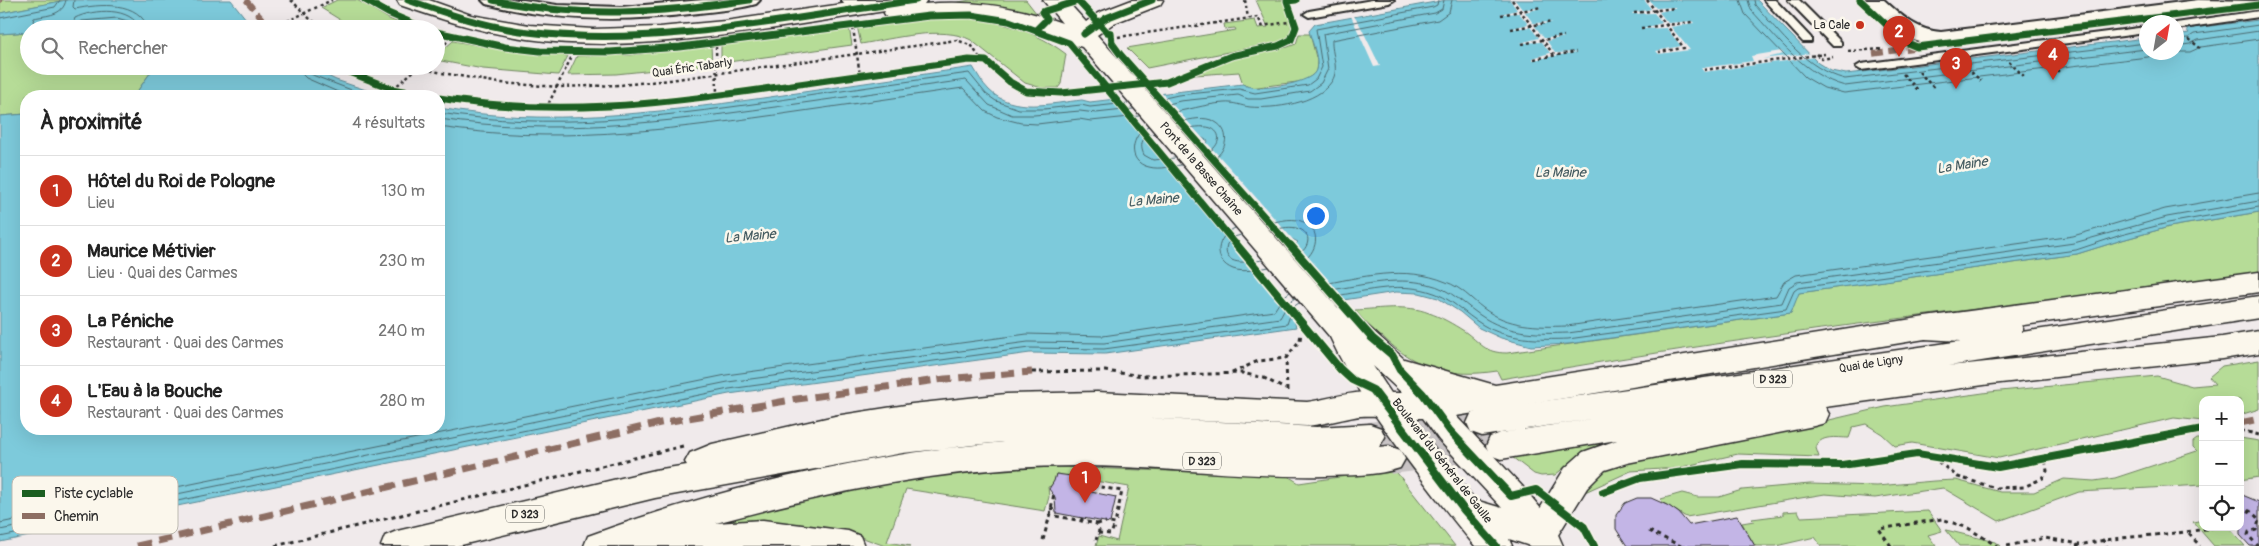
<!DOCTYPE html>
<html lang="fr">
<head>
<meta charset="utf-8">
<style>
  :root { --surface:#fff; --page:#f6f6f6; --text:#222; --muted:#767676; --line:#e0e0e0; --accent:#c8321e }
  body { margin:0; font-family:Pangolin,sans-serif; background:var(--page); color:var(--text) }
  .controls { position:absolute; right:15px; bottom:15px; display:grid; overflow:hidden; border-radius:10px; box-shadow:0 5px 20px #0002 }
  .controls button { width:45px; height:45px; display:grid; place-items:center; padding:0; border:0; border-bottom:1px solid var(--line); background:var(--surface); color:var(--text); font:25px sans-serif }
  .compass { position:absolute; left:2139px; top:15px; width:45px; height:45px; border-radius:50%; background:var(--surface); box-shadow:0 5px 20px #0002; rotate:31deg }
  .you { position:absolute; left:1315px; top:215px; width:18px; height:18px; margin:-12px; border:4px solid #fff; border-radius:50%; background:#1a73e8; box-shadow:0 0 0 8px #1a73e833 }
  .badge { display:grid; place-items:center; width:32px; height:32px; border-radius:50%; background:var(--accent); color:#fff; font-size:16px; font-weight:700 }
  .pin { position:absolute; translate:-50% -41px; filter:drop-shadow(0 1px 2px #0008) }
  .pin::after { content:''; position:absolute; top:26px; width:18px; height:15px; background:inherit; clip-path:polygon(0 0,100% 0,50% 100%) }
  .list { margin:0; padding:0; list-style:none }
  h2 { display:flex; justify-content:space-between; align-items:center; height:65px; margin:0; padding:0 20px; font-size:21px }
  h2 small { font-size:16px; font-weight:400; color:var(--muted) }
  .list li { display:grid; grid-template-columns:32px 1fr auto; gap:15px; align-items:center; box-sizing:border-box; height:70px; padding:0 20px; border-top:1px solid var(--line) }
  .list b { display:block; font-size:19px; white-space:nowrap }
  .list p { margin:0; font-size:16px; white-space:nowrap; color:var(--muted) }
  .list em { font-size:16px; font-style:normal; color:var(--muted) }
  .icon { flex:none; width:28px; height:28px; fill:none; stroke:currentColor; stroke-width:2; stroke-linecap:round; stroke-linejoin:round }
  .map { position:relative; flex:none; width:2259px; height:546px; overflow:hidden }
  .search { position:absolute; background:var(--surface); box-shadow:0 5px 20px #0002; left:20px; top:20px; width:425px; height:55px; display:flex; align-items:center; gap:12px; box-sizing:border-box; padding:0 18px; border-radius:28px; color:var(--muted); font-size:19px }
  .panel { position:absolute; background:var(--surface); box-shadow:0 5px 20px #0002; left:20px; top:90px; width:425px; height:345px; border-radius:20px }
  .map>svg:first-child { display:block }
  .green { fill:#b6dc97; stroke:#708461 }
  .water { fill:#7dcadb; stroke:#5c8a95; fill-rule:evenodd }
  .pier { fill:#f0eaeb }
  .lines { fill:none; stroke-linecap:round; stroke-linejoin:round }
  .shore { stroke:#4c6b71; stroke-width:1 }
  .building { fill:#c3b5e6; stroke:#2b2b2b }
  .highway-tunnel { stroke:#c9c4c5; stroke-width:30; stroke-dasharray:30 15; stroke-linecap:butt }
  .lane-casing { stroke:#2b2b2b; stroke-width:4 }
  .street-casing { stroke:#2b2b2b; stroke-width:4 }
  .secondary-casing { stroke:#2b2b2b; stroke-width:3 }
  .highway-casing { stroke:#2b2b2b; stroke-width:3 }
  .path-far1 { stroke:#2b2b2b; stroke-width:2.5; stroke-dasharray:3 3; stroke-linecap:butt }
  .path { stroke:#2b2b2b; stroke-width:3; stroke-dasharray:4 4; stroke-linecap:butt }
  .lane { fill:#fbf7ec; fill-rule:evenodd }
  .street { fill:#fbf7ec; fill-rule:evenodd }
  .secondary { fill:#fbf7ec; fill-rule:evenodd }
  .highway { fill:#fbf7ec; fill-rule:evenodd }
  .quiet-far1 { stroke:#8d6e63; stroke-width:5.5; stroke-dasharray:11 5.5; stroke-linecap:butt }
  .quiet { stroke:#8d6e63; stroke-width:7; stroke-dasharray:14 7; stroke-linecap:butt }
  .cycleway-far1-casing { stroke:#fbf7ec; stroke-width:9 }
  .cycleway-casing { stroke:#fbf7ec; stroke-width:11 }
  .cycleway-far1 { stroke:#1b5e20; stroke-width:7 }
  .cycleway { stroke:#1b5e20; stroke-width:8 }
  .poi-dot { fill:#c8321e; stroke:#fbf7ec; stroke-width:2 }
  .labels { text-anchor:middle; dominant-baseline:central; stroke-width:5; stroke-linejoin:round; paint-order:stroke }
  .shield { fill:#fbf7ec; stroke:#696865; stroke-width:1 }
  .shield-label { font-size:11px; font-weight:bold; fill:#2b2b2b }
  .poi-label { font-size:12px; fill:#2b2b2b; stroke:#fbf7ec; text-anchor:end }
  .street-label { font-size:12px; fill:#2b2b2b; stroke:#fbf7ec }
  .water-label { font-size:14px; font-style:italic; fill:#445b60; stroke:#fbf7ec }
  .key { fill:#fbf7ec; stroke:#bdbab2; stroke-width:1 }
  .key-label { font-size:14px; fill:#2b2b2b }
</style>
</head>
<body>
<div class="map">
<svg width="2259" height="546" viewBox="0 0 2259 546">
  <rect width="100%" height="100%" fill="#f0eaeb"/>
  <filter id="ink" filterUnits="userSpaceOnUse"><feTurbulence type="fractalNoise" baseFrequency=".02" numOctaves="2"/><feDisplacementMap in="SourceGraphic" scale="10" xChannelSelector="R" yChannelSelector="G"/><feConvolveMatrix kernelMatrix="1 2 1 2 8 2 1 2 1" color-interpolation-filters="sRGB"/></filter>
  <g filter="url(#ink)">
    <!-- green -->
    <g class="green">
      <polygon points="0,0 66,0 0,13"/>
      <polygon points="337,0 357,0 389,19 414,29 355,29 321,8"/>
      <polygon points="971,0 1026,0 1040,18 932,6"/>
      <path d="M 1256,0 L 1283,0 C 1289,16 1298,28 1284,41 L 1147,68 L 1127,48 L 1236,30 L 1235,28 L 1225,29 L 1224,24 L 1255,20 L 1258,28 L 1268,27 Z"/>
      <path d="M 937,18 C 984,17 1028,25 1066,54 L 1061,84 L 1058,88 L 1042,88 L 1025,83 L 971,40 C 943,25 892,39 861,44 L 857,26 Z"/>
      <polygon points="849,27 852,45 721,63 721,45"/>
      <polygon points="29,32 29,66 155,66 134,96 26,96 26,114 0,116 0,34"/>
      <polygon points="1299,34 1310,34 1317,61 1316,72 1305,81 1250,88 1243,84 1239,72 1195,75 1232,58 1288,47 1296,44"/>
      <polygon points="453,41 511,51 568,56 558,75 483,69 436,60 436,56"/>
      <polygon points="711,46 712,64 616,74 568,75 577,56 631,55"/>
      <path d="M 2259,212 L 2259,272 C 2149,290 2038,301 1927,315 C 1785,333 1642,354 1501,379 L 1497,371 C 1453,378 1416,370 1382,336 L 1379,338 L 1355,310 C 1379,309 1407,304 1429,313 C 1441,317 1453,324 1464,331 C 1481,343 1484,353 1507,353 L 1791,313 L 1798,293 L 2077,254 L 2122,240 L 2169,227 Z"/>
      <path d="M 2259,360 L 2259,409 L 2240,415 L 2240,400 L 2203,400 L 2203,421 L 2174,418 L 1999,458 L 1912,443 L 1895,446 L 1882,434 L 1866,424 L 1853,427 L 1849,438 C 1838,438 1819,434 1816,448 L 1819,457 L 1738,454 L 1677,468 L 1631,471 L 1585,492 L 1582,490 L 1593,474 L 1627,460 L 1731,443 L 1885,407 L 1990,392 L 2157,376 L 2192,386 L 2215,384 L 2209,377 L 2222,366 Z"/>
      <polygon points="2240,438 2259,441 2259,477 2240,480"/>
      <polygon points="2197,439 2203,439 2203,485 2079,492 1999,521 1943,488 1875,498 1825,494 1686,517 1662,502 1661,499 1682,493 1698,497 1719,497 1742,490 1810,484 1877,486 1934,481 1956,480 2000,492 2034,492 2064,479 2094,481 2115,478 2197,451 2193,447 2193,442"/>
      <polygon points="1602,443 1576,458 1555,475 1541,476 1534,474 1512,457"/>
      <polygon points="1055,467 1286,475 1299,483 1394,469 1455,546 1096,546 1099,536 1117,541 1129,487 1056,474 1054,485 1048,487 1049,497 1045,511 906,489 887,542 911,546 885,546 858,536 715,524 835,491 987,468"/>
      <polygon points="1798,511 1801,517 1928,511 1942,531 1928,535 1936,546 1821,546 1815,537 1776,546 1755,546 1742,523 1754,521 1752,519 1783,515 1783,512"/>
      <polygon points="2203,520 2203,527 2228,527 2245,546 2214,546 2193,522"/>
      <polygon points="1946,530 1995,542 2000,546 1959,546"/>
    </g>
    <!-- water -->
    <g class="water">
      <polygon points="66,0 231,0 254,29 137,29 116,23 58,29 29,29 29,32 0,34 0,13"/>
      <path d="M 1446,0 L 1757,0 L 1818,63 L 1831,71 L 1846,74 L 2146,38 L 2146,52 L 2176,52 L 2177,35 L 2189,33 L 2186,29 L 2259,20 L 2259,212 L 2169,227 L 2122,240 L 2077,254 L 1799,293 L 1791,313 L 1568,344 L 1531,346 L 1501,338 L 1479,328 L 1460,312 L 1438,298 L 1419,293 L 1396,292 L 1304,306 L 1298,309 L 1293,317 L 1296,327 L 1105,354 L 1030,353 L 729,394 L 0,542 L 0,116 L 26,114 L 26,429 L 439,429 L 439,108 C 547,127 655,113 763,98 C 833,88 903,77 973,67 C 978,75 982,83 989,90 C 1013,114 1052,103 1082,100 L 1090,102 L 1243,84 C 1252,93 1309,84 1315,72 C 1321,62 1312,42 1309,31 L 1315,24 ZM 1203,138 L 1208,141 L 1207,143 L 1155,149 L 1151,146 ZM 1292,239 L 1298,242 L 1296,244 L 1240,252 L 1237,248 L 1237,246 Z"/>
      <polygon points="155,66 307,66 336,80 384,96 134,96"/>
    </g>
    <!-- pier -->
    <g class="pier">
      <polygon points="1510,0 1515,0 1522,9 1542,8 1525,12 1533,23 1553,22 1535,26 1544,38 1565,37 1547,41 1555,53 1577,52 1533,60 1532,58 1550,53 1542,42 1520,43 1539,38 1530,27 1510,29 1528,24 1519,13 1500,14 1517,10"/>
      <polygon points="1644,0 1649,0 1656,8 1676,7 1677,8 1659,12 1668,23 1692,21 1694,23 1671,27 1690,50 1659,54 1656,51 1681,46 1666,28 1640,29 1662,23 1654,13 1633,14 1632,13 1651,9"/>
      <polygon points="1351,16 1354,16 1360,25 1380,66 1374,67"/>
      <polygon points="1781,51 1784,54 1762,59 1812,53 1816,57 1704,72 1701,68 1753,61 1751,56"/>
      <polygon points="1161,92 1238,177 1348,302 1305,308 1300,311 1296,317 1227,237 1227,235 1111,97"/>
    </g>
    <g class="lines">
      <!-- shore -->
      <g class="shore">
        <path d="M 74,0 L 73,7 L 75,9 C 99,4 140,0 148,29"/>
        <polyline points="1740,0 1745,14 1805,77 1824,88 1844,93 2148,57 2158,52"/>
        <path d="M 1748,0 L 1751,10 C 1779,40 1804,75 1845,86 L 2146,49"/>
        <path d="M 1754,0 L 1755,5 C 1781,34 1806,69 1845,79 L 2146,43"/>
        <polyline points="0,18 55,7 60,0"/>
        <path d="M 39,29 L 33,21 L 34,18 C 47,15 63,16 66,0"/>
        <path d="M 71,29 L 75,18 C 93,9 132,6 140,29"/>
        <polyline points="78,29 78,24 82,21 117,18 131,22 134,29"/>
        <polyline points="2176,39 2188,38 2194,34 2259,25"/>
        <polyline points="2176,46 2190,44 2198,40 2259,31"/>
        <polyline points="2173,52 2190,52 2201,47 2259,39"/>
        <polyline points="300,66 301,73 306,78 347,96"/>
        <polyline points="306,66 307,72 315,76 367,96"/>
        <polyline points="1156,100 1178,95 1239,89 1255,93 1308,85 1316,79 1322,67 1316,29 1433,7 1437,5 1438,0"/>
        <polyline points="1161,106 1180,101 1238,95 1248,99 1261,99 1310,91 1321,83 1328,69 1323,34 1435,13 1442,9 1444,0"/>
        <path d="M 439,113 C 552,130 654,118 767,102 C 834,92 902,82 969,73 L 986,94 L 996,101 L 1019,109 L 1044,109 L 1081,105 L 1090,107 L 1128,103"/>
        <path d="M 1167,113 C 1186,111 1205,104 1224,103 C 1234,102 1241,106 1250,107 C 1274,109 1317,104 1332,81 C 1340,68 1331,54 1332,40 L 1438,20 L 1449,12 L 1452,0"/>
        <path d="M 439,119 C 555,136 659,123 775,107 C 838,98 902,89 966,80 L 989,105 L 1012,115 L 1034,115 L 1080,111 L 1096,113 L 1133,109"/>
        <path d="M 1176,122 C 1187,121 1200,116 1211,120 C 1233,128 1228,153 1210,161"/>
        <path d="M 1148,126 C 1131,135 1126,162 1149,167 C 1160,170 1171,166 1181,165"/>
        <path d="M 439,127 C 555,144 660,131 775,115 C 838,106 900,97 963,88 L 985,111 L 997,117 L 1021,123 L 1037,124 L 1079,119 L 1091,121 L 1139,116"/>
        <path d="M 1182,129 C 1191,128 1202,125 1211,128 C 1226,135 1216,151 1204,154"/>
        <path d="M 1154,133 C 1142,136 1139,144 1144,155 L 1153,160 L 1175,158"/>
        <path d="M 1265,224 C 1276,222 1290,217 1301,221 C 1323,228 1318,254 1300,263"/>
        <path d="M 1235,228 C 1216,236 1212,261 1233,269 C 1244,273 1258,269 1269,267"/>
        <path d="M 1271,230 C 1279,229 1288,226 1296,228 C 1315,232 1309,252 1294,256"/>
        <path d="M 1241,235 L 1234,237 L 1227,244 C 1221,268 1249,262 1263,260"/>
        <path d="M 1319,285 C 1361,277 1405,265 1446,282 C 1461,287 1471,299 1483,308 C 1508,327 1537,327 1567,326 L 1776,296 L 1784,282 L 1796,275 L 2073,236 L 2165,209 L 2259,193"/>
        <path d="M 1325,291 C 1358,286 1394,276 1428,284 C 1452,289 1466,307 1486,319 C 1511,334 1540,334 1568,333 L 1782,303 L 1789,287 L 1797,282 L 2074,243 L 2167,217 L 2259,201"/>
        <path d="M 1330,297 C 1361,292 1397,282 1428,291 C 1451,297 1463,313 1483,325 C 1508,340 1539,340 1568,339 L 1786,309 L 1794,291 L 1798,288 L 2076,250 L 2121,235 L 2168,223 L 2259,207"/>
        <polyline points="0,523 726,375 1027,334 1103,336 1274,311 1283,297 1290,292"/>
        <polyline points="0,530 728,382 1028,342 1104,343 1280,318 1289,302 1295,298"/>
        <polyline points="0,537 729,389 1029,348 1104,349 1287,324 1293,307 1299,303"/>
      </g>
    </g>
    <!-- building -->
    <g class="building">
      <polygon points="1056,474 1079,477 1076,489 1116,497 1110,523 1056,513 1055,497 1049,489 1054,481"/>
      <polygon points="2240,494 2259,502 2259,546 2250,546 2240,535"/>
      <polygon points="1637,498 1651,498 1669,506 1679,513 1689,525 1737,516 1755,546 1627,546 1616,529 1616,515 1625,503"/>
    </g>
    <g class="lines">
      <!-- highway-tunnel -->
      <g class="highway-tunnel">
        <polyline points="1370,437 1482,423"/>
        <polyline points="1389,459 1501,446"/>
      </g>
      <defs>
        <g id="lane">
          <polygon points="1372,0 1394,0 1389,3 1309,17 1304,14 1309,11"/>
          <polygon points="1764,0 1775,0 1811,38 1811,42 1803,42"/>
          <polygon points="1788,0 1799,0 1841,42 1841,46 1833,46"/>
          <polygon points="2259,11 2259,17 2176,29 2176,23"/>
          <polygon points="2146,27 2146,33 1861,70 1856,67 1861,64"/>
        </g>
        <g id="street">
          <path d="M 482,0 L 523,0 L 557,5 L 621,7 L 703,0 L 760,0 L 756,4 C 738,9 718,11 699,13 C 627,22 556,22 486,4 Z"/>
          <path d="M 841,0 L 869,0 L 877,7 L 874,12 C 862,14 848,10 841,0 Z"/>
          <path d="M 1861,0 L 1884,0 C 1902,16 1916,30 1941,32 L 2198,0 L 2259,1 L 2256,4 L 2249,6 L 1941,46 C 1909,43 1880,27 1861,0 Z"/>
        </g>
        <path id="secondary" d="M 397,0 L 429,0 L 471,15 L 529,25 L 593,29 L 659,27 L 725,21 L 870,0 L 927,0 L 924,4 C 973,0 1016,6 1062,23 L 1043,0 L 1066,0 L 1086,22 L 1098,13 L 1132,0 L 1163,0 L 1160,5 L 1114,23 L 1097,35 L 1338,308 L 1350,310 L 1404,359 L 1495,385 L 1925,317 L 2259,272 L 2259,292 L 1925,339 L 1456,416 L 1522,486 L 1553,523 L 1563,546 L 1530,546 L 1509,539 L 1512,546 L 1475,546 C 1452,519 1431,491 1409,462 C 1379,422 1351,383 1330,337 L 1082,47 C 1059,40 1037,28 1014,22 C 975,11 934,17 895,20 L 887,18 L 884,13 L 885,11 C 772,28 641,55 528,39 C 483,33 443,20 400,5 ZM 1373,366 L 1402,393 L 1391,393 ZM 1410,418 L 1423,418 L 1439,440 L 1502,508 L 1475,500 Z"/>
        <g id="highway">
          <path d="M 2259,296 L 2259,318 L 1949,366 L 2222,337 L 2259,331 L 2259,353 L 2222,359 L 1991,384 L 1825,407 L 1829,414 L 1825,423 L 1814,426 L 1627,463 L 1605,470 L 1587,488 L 1553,543 L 1545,546 L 1529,543 L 1525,533 L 1565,468 L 1583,452 L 1617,440 L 1501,459 L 1490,455 L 1486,446 L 1490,437 L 1501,433 L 1598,418 L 1482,436 L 1471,432 L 1467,423 L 1471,414 L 1482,410 L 1961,341 L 1925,339 L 1915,336 L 1911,328 L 1915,320 C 1934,314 1957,319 1977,320 C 1992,320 2005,317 2019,321 L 2023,329 L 2022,332 Z"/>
          <path d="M 1097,392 L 1307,402 C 1336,398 1364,386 1394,396 L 1398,405 L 1394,414 C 1380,418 1368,414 1354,417 C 1338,420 1323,424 1307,426 L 1142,418 L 1317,427 L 1370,424 L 1381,428 L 1385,437 L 1379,447 L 1389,446 L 1400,450 L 1405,459 L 1400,468 C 1377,476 1350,475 1325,476 C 1242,478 1160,466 1077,466 C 954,466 834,491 716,523 L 763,520 L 848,531 L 860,536 L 864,546 L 584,546 L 588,536 C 718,488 865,454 1003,442 L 903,453 L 655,498 L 457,546 L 381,546 L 385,536 L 397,531 L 655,470 L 687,465 L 685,462 L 690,453 L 712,444 L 835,416 L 912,404 L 1006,394 Z"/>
        </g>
      </defs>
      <!-- lane casing -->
      <use href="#lane" class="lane-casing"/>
      <!-- street casing -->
      <use href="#street" class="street-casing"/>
      <!-- secondary casing -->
      <use href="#secondary" class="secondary-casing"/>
      <!-- highway casing -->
      <use href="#highway" class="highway-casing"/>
      <!-- path-far1 -->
      <g class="path-far1">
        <polyline points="291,0 309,18 324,29"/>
        <polyline points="1245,0 1248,18"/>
        <polyline points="1512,0 1554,55"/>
        <polyline points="1647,0 1684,48 1659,52"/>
        <polyline points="1287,1 1296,0"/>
        <polyline points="1634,13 1675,8"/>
        <polyline points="1501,15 1541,7"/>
        <polyline points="853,28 860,75"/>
        <polyline points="1641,28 1692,22"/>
        <polyline points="271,29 332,0"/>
        <polyline points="1511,29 1552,22"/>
        <polyline points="1118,37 1258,17 1262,26 1295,21"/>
        <polyline points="2189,39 2200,48"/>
        <polyline points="1522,44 1564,36"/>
        <polyline points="716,46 717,95"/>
        <polyline points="1848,51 1884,49"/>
        <polyline points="436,52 449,40"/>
        <polyline points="1816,54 1822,59 1833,57"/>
        <polyline points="2044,57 2059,72"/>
        <polyline points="1534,59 1576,52"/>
        <polyline points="2009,62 2025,77"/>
        <polyline points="413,66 442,73 500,83 560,87 620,85 670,80 957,40 972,46 981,60"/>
        <polyline points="1967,68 1981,81"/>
        <polyline points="1704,70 1825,54"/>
        <polyline points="1919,72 1934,88"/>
        <polyline points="1903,74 1918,90"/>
        <polyline points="393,89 417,68"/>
        <polyline points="546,109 572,56"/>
      </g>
      <!-- path -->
      <g class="path">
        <polyline points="1032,372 1105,371 1143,376 1242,373 1264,378 1285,389"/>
        <polyline points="1232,373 1258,361 1286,358"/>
        <polyline points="1287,391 1286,358 1300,340 1301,333"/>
        <polyline points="2240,430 2259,435"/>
        <polyline points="1932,457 1958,477 1996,488 2024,487 2043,478 2047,471 2045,458"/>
        <polyline points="1077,485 1085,484 1122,491 1115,524 1110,523"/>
        <polyline points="1050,509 1056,508"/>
        <path d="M 2240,510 C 2248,508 2255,514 2259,520 L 2256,530 L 2249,532 L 2248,535 L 2258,546"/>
        <polyline points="1050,515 1054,493"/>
        <polyline points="1082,518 1082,521 1097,524 1099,531 1096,540"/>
        <polyline points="1097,524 1106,522"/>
        <polyline points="1649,531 1681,546"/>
        <polyline points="1098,533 1111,534 1115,524"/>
        <polyline points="2189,534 2200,546"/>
        <polyline points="2102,539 2107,546"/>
        <polyline points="1043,540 1050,515 1082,521"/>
        <polyline points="275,546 683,446"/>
        <polyline points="1891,546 1879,529 1942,519 1968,528 1997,546"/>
        <polyline points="2007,546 2045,538 2080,544"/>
        <path d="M 2076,546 C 2122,534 2169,537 2215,527"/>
      </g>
      <!-- lane -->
      <use href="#lane" class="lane"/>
      <!-- street -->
      <use href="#street" class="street"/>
      <!-- secondary -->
      <use href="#secondary" class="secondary"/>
      <!-- highway -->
      <use href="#highway" class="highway"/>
      <!-- quiet-far1 -->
      <g class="quiet-far1">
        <polyline points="0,0 2,0"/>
        <polyline points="246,0 271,29"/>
        <polyline points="1873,54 1914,48"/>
      </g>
      <!-- quiet -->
      <g class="quiet">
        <polyline points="2240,423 2259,419"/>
        <polyline points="137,546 660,423 797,399 945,379 1032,372"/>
      </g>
      <defs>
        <g id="cycleway-far1">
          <polyline points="365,0 388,13 426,29"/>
          <path d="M 408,0 C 448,14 486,27 528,32 C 653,48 792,18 916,0"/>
          <path d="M 493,0 C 581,19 661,13 749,0"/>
          <polyline points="1860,0 1905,42 1917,47 2259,5"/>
          <polyline points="1037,29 1047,19 1042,12 1078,1 1107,32 1111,33 1112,43 1120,54 1291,247"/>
          <polyline points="436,32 505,47 540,51 610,52 680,47 929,16 971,15 1009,21 1069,43 1238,247"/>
          <polyline points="1084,34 1106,18 1152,0"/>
          <polyline points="333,66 393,89 431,96"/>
          <path d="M 439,98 C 556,117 662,104 778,87 C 842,78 905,69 969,60 L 986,61 L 1010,82 L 1026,91 L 1061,93 L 1167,82 L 1231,56 L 1278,46 L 1291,40 L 1296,27 L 1287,1 L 1296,0"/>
        </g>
        <g id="cycleway">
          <polyline points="1237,245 1340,369 1352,380 1373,390 1464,510 1496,546"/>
          <polyline points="1290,245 1372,338 1392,355 1400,370 1423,394 1450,431 1511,496 1536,490 1584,527 1594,546"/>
          <polyline points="1603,492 1640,478 1743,464 1842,465 1917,454 1998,467 2203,429"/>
        </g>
      </defs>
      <!-- cycleway-far1 casing -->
      <use href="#cycleway-far1" class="cycleway-far1-casing"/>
      <!-- cycleway casing -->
      <use href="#cycleway" class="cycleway-casing"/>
      <!-- cycleway-far1 -->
      <use href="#cycleway-far1" class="cycleway-far1"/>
      <!-- cycleway -->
      <use href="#cycleway" class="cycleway"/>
    </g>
  </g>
  <!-- markers -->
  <circle class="poi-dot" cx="1860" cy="25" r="5"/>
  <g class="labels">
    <!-- shield labels -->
    <g class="shield">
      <rect x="1754" y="370.5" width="38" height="17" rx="4"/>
      <rect x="1183" y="452.5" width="38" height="17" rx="4"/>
      <rect x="506" y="505.5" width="38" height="17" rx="4"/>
    </g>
    <g class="shield-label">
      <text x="1773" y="379">D 323</text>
      <text x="1202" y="461">D 323</text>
      <text x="525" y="514">D 323</text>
    </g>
    <!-- poi labels -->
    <g class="poi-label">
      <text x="1850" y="25">La Cale</text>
    </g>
    <!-- street labels -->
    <g class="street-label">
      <text transform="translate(692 68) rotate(-8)">Quai Éric Tabarly</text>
      <text transform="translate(1201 169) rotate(49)">Pont de la Basse Chaîne</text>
      <text transform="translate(1871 364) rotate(-9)">Quai de Ligny</text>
      <text transform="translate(1442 461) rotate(52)">Boulevard du Général de Gaulle</text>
    </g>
    <!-- water labels -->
    <g class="water-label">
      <text transform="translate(1962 165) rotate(-9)">La Maine</text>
      <text x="1560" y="172">La Maine</text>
      <text transform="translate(1153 200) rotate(-5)">La Maine</text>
      <text transform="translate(750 236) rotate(-5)">La Maine</text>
    </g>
  </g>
  <!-- legend -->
  <rect x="12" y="476" width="166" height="58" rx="8" class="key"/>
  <rect x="22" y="490" width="23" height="7" fill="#1b5e20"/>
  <rect x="22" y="513" width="23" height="6" fill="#8d6e63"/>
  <g class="key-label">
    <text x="54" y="498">Piste cyclable</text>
    <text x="54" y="521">Chemin</text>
  </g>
</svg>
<div class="controls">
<button>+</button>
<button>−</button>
<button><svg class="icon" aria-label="locate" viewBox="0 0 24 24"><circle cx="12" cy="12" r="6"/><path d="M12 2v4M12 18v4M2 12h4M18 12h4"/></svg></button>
</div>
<svg class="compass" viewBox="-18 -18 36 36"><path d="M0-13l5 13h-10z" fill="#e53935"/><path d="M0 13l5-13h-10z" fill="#767676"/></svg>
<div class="you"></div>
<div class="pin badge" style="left:1085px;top:503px">1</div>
<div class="pin badge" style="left:1899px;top:57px">2</div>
<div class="pin badge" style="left:1956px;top:89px">3</div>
<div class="pin badge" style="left:2053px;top:80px">4</div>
<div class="search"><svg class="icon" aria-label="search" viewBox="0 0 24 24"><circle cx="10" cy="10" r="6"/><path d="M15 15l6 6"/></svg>Rechercher</div>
<section class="panel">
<h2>À proximité<small>4 résultats</small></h2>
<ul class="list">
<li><span class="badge">1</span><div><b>Hôtel du Roi de Pologne</b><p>Lieu</p></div><em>130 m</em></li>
<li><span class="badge">2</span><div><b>Maurice Métivier</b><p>Lieu · Quai des Carmes</p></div><em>230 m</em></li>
<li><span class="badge">3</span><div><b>La Péniche</b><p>Restaurant · Quai des Carmes</p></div><em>240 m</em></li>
<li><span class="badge">4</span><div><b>L'Eau à la Bouche</b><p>Restaurant · Quai des Carmes</p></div><em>280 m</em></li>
</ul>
</section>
</div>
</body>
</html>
